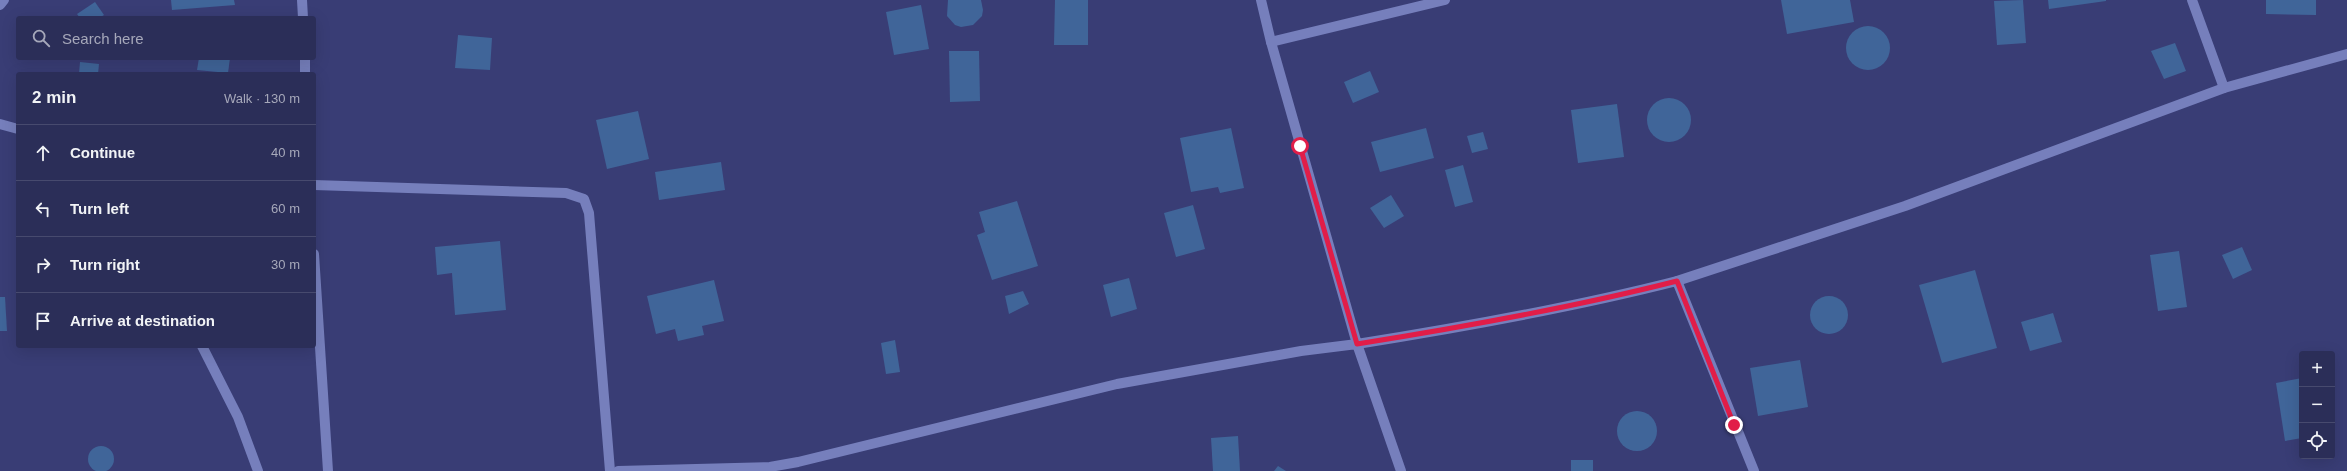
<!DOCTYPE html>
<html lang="en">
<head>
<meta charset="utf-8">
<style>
  :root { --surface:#2b2e58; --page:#33365e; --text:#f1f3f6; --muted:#a6a8ba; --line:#474a6e }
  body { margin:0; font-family:Arial,sans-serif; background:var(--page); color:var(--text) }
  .controls { position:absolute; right:12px; bottom:12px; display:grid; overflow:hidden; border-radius:4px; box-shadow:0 4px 16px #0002 }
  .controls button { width:36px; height:36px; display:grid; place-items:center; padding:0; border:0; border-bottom:1px solid var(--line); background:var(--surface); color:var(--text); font:20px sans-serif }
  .stop { position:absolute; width:12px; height:12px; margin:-9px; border:3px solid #e11d48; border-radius:50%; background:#fff }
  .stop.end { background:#e11d48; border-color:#fff; box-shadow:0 1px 4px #0008 }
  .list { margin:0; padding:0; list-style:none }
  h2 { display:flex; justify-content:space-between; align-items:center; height:52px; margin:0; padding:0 16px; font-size:17px }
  h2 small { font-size:13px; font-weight:400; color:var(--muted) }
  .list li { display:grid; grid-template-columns:26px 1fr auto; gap:12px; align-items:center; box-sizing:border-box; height:56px; padding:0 16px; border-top:1px solid var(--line) }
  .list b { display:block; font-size:15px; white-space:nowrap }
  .list em { font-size:13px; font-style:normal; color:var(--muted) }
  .icon { flex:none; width:22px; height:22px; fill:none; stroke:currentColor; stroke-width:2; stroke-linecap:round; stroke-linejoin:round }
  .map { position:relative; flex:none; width:2347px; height:471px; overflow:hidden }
  .search { position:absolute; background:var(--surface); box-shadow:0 4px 16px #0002; left:16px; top:16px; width:300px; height:44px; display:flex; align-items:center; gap:10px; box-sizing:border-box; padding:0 14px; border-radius:4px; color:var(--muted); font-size:15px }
  .panel { position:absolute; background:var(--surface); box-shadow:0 4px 16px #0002; left:16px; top:72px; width:300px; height:276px; border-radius:4px }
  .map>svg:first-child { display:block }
  .building { fill:#406599 }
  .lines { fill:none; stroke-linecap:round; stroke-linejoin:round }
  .minor { stroke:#767fbc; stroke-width:10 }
  .route { stroke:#e11d48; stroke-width:5 }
</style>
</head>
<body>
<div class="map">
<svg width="2347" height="471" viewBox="0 0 2347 471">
  <rect width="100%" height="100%" fill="#393d75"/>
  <!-- building -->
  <g class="building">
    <polygon points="171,0 234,0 235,5 172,10"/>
    <polygon points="948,0 981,0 983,10 982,16 973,25 961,27 955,25 947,16"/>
    <polygon points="1055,0 1088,0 1088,45 1054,45"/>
    <polygon points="1781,0 1850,0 1854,22 1787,34"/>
    <polygon points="2023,0 2026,43 1997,45 1994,1"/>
    <polygon points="2048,0 2106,0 2106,1 2049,9"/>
    <polygon points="2266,0 2316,0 2316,15 2266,14"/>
    <polygon points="95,2 104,15 99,18 80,18 77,14"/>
    <polygon points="921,5 929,49 894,55 886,12"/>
    <circle cx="1868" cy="48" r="22"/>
    <polygon points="458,35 492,38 490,70 455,68"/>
    <polygon points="2175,43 2186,71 2164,79 2151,51"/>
    <polygon points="949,51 979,51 980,101 950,102"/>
    <polygon points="199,58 230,58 228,73 197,70"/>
    <polygon points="80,62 99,64 98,74 79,74"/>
    <polygon points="1370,71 1379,92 1353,103 1344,82"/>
    <circle cx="1669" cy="120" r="22"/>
    <polygon points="1617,104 1624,157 1578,163 1571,110"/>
    <polygon points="638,111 649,159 607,169 596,120"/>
    <polygon points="1231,128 1244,188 1220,193 1218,187 1191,192 1180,138"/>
    <polygon points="1426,128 1434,158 1380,172 1371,142"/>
    <polygon points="1483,132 1488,149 1472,153 1467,136"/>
    <polygon points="721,162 725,190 659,200 655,172"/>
    <polygon points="1463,165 1473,202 1455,207 1445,170"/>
    <polygon points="1391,195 1404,216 1384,228 1370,208"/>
    <polygon points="1017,201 1038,266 992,280 977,235 985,232 979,212"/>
    <polygon points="1193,205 1205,249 1176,257 1164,213"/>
    <polygon points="500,241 506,310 455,315 452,273 437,275 435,247"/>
    <polygon points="2242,247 2252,270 2233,279 2222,255"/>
    <polygon points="2179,251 2187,307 2158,311 2150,255"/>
    <polygon points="1975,270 1997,348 1942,363 1919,285"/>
    <polygon points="1129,278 1137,309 1111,317 1103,285"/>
    <polygon points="714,280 724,321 702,326 704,335 678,341 675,329 656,334 647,296"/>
    <polygon points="1023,291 1029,304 1009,314 1005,296"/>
    <circle cx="1829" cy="315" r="19"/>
    <polygon points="0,297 5,297 7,331 0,331"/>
    <polygon points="2053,313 2062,342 2030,351 2021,322"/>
    <polygon points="895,340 900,372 886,374 881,343"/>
    <polygon points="1800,360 1808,407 1758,416 1750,368"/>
    <polygon points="2302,378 2302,438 2285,441 2276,383"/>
    <circle cx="1637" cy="431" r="20"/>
    <polygon points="1238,436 1240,471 1213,471 1211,438"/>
    <circle cx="101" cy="459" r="13"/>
    <rect x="1571" y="460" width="22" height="11"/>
    <polygon points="1278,466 1286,471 1274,471"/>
  </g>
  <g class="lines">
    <!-- minor -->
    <g class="minor">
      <polyline points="302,0 303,18"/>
      <path d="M 1261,0 L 1271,42 L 1357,344 C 1464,327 1571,308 1677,281 L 1754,471"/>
      <polyline points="2192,0 2224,88"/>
      <polyline points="0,5 4,0"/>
      <polyline points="1271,42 1445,0"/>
      <polyline points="305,58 305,74"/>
      <polyline points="0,124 18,129"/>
      <polyline points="314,185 566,193 584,199 589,213 610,471"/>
      <polyline points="314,254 328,471"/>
      <polyline points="1677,281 1905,206 2224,88 2347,54"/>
      <polyline points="202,346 238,417 258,471"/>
      <polyline points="618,471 770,467 798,462 1117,384 1301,351 1357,344 1401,471"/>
    </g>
  </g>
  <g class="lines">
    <!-- route -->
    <path class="route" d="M 1300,146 L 1357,344 C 1464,327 1571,308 1677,281 L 1734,425"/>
  </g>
</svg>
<div class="controls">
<button>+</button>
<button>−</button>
<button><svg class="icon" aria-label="locate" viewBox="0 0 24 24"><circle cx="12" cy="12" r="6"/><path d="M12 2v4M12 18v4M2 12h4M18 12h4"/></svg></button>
</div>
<div class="stop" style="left:1300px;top:146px"></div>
<div class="stop end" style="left:1734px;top:425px"></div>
<div class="search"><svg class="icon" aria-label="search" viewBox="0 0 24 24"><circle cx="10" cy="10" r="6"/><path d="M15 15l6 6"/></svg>Search here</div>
<section class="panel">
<h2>2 min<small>Walk · 130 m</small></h2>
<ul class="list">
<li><svg class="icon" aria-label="ahead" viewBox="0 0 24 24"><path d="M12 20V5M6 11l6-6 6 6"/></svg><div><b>Continue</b></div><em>40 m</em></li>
<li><svg class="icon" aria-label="left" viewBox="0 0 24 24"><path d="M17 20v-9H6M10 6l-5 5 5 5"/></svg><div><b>Turn left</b></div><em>60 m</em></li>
<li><svg class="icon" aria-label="right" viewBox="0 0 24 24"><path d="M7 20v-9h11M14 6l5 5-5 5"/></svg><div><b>Turn right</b></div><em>30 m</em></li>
<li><svg class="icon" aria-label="arrive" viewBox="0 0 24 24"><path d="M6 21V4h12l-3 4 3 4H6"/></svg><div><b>Arrive at destination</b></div></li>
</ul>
</section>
</div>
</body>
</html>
